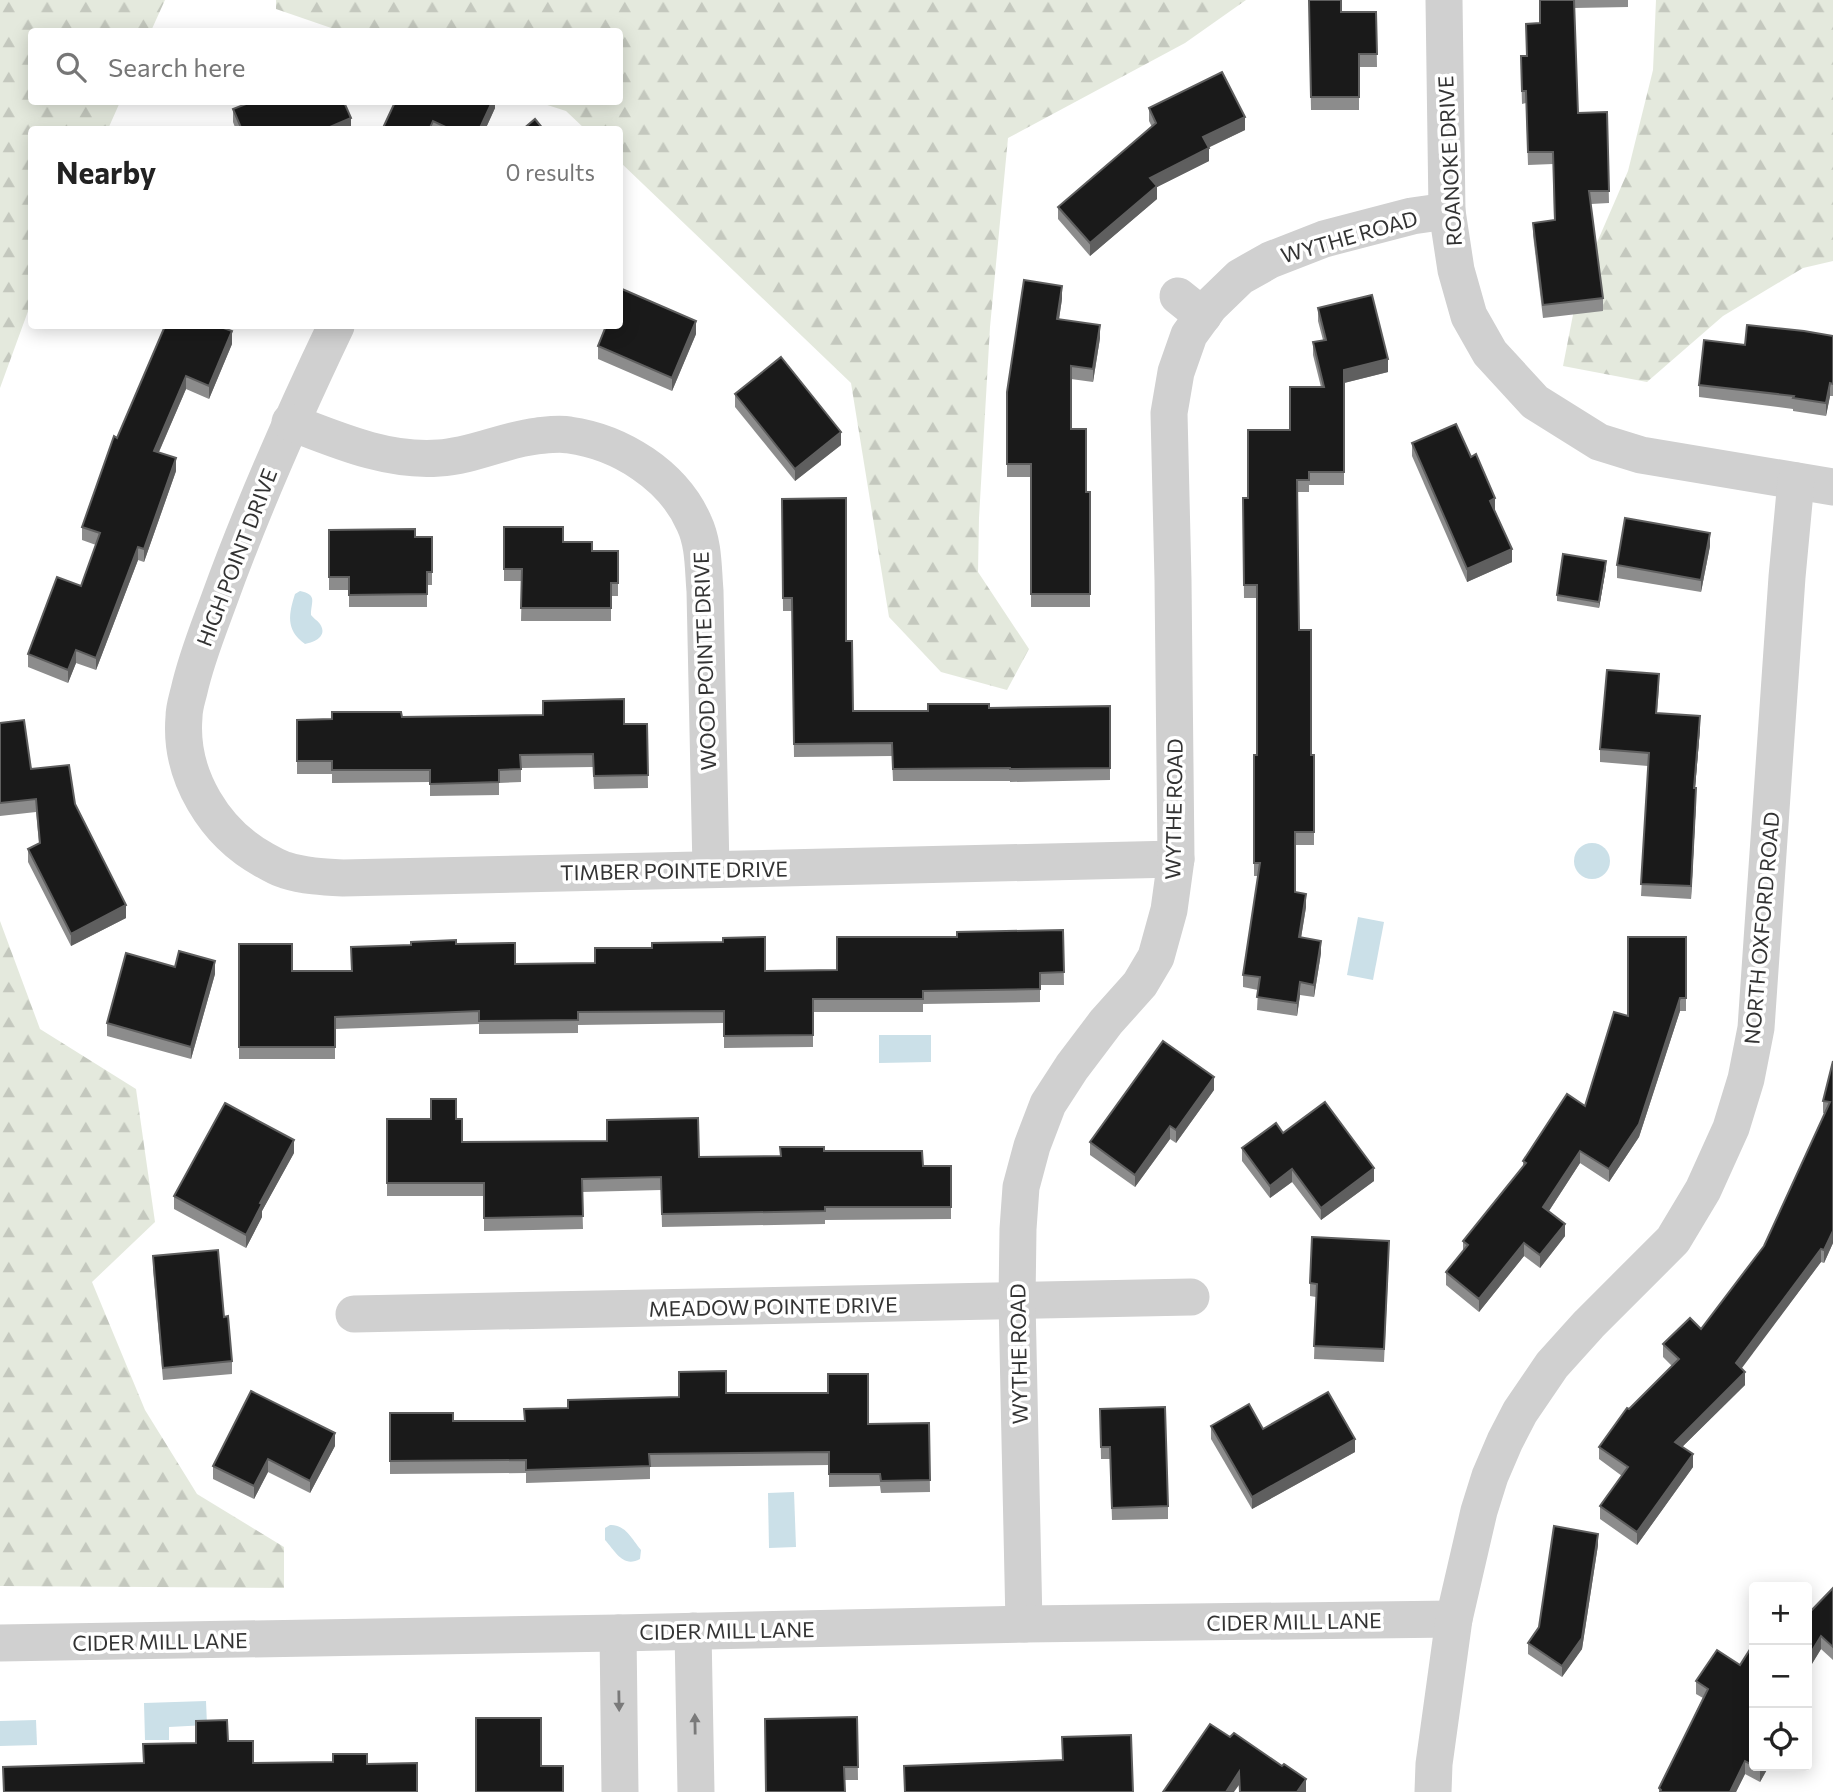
<!DOCTYPE html>
<html lang="en">
<head>
<meta charset="utf-8">
<style>
  :root { --surface:#fff; --page:#f2f2f2; --text:#222; --muted:#767676; --line:#e0e0e0 }
  body { margin:0; font-family:Commissioner,sans-serif; background:var(--page); color:var(--text) }
  .controls { position:absolute; right:21px; bottom:21px; display:grid; overflow:hidden; border-radius:7px; box-shadow:0 4px 18px #0003 }
  .controls button { width:63px; height:63px; display:grid; place-items:center; padding:0; border:0; border-bottom:2px solid var(--line); background:var(--surface); color:var(--text); font:35px sans-serif }
  .list { margin:0; padding:0; list-style:none }
  h2 { display:flex; justify-content:space-between; align-items:center; height:91px; margin:0; padding:0 28px; font-size:30px }
  h2 small { font-size:23px; font-weight:400; color:var(--muted) }
  .icon { flex:none; width:38px; height:38px; fill:none; stroke:currentColor; stroke-width:2; stroke-linecap:round; stroke-linejoin:round }
  .map { position:relative; flex:none; width:1833px; height:1792px; overflow:hidden }
  .search { position:absolute; background:var(--surface); box-shadow:0 4px 18px #0003; left:28px; top:28px; width:595px; height:77px; display:flex; align-items:center; gap:18px; box-sizing:border-box; padding:0 24px; border-radius:7px; color:var(--muted); font-size:26px }
  .panel { position:absolute; background:var(--surface); box-shadow:0 4px 18px #0003; left:28px; top:126px; width:595px; height:203px; border-radius:7px }
  .map>svg:first-child { display:block }
  .forest { fill:url(#forest-firs) }
  .water { fill:#cbe0e8 }
  .lines { fill:none; stroke-linecap:round; stroke-linejoin:round }
  .minor { stroke:#d0d0d0; stroke-width:37 }
  .wall { fill:#8c8c8c }
  .shaded-wall { fill:#5f5f5f }
  .building { fill:#1a1a1a; stroke:#5f5f5f; stroke-width:2 }
  .oneway { fill:#7a7a7a }
  .labels { text-anchor:middle; dominant-baseline:central; stroke-width:7; stroke-linejoin:round; paint-order:stroke }
  .street-label { font-size:21px; fill:#333; stroke:#fff }
</style>
</head>
<body>
<div class="map">
<svg width="1833" height="1792" viewBox="0 0 1833 1792">
  <defs>
    <pattern id="forest-firs" width="22" height="20" patternUnits="userSpaceOnUse" patternTransform="scale(1.75)"><rect width="22" height="20" fill="#e4e9dd"/><path d="M5 1l3.5 6h-7zM16 11l3.5 6h-7z" fill="#c4c8be"/></pattern>
  </defs>
  <rect width="100%" height="100%" fill="#fff"/>
  <!-- forest -->
  <g class="forest">
    <polygon points="0,0 165,0 151,31 32,32 32,102 120,102 108,129 32,130 31,303 0,388"/>
    <polygon points="276,0 1246,0 1185,43 1008,138 990,327 979,518 978,572 1029,649 1007,690 941,672 889,617 851,383 620,162 620,130 585,129 566,111 538,102 620,102 620,32 340,31 276,9"/>
    <polygon points="1656,0 1833,0 1833,261 1803,268 1723,316 1647,382 1563,366 1579,284 1628,171 1653,70"/>
    <polygon points="0,921 40,1029 136,1089 155,1222 92,1282 145,1410 197,1494 284,1547 284,1588 0,1586"/>
  </g>
  <!-- water -->
  <g class="water">
    <path d="M 300,591 C 318,595 311,601 311,615 C 313,618 317,620 320,624 C 328,636 315,642 305,644 C 285,630 289,613 295,594 Z"/>
    <circle cx="1592" cy="861" r="18"/>
    <polygon points="1358,917 1384,922 1373,980 1347,975"/>
    <polygon points="879,1035 931,1035 931,1062 879,1063"/>
    <polygon points="794,1492 796,1547 769,1548 768,1493"/>
    <path d="M 610,1525 C 625,1524 632,1539 641,1550 L 640,1559 C 623,1568 616,1552 605,1540 L 605,1528 Z"/>
    <polygon points="206,1701 207,1725 169,1727 169,1740 145,1740 144,1703"/>
    <polygon points="36,1720 37,1745 0,1746 0,1721"/>
  </g>
  <g class="lines">
    <!-- minor -->
    <g class="minor">
      <polyline points="1444,0 1447,211 1456,270 1469,316 1490,353 1535,402 1599,442 1641,455 1833,487"/>
      <polyline points="1178,296 1203,316"/>
      <path d="M 336,326 C 293,416 253,506 219,600 C 208,630 196,659 189,691 C 187,699 184,708 184,717 C 179,776 215,834 266,861 C 272,864 278,868 285,870 C 304,876 323,877 343,878 L 1176,859"/>
      <path d="M 290,422 C 337,440 387,462 439,458 C 473,456 503,440 537,436 C 547,435 559,433 569,435 C 620,442 673,475 694,523 C 704,544 703,568 705,591 L 711,869"/>
      <polyline points="354,1314 1191,1297"/>
      <polyline points="1024,1624 1017,1301 1018,1229 1021,1187 1032,1146 1048,1104 1072,1067 1106,1022 1140,984 1156,957 1169,910 1176,859 1173,580 1169,413 1176,372 1189,335 1210,306 1240,277 1270,260 1324,239 1412,216 1447,211"/>
      <polyline points="693,1631 696,1792"/>
      <polyline points="618,1633 620,1792"/>
      <polyline points="0,1643 618,1633 1024,1624 1454,1619"/>
      <polyline points="1433,1792 1434,1764 1454,1619 1479,1511 1490,1476 1505,1441 1520,1412 1552,1365 1589,1324 1673,1240 1703,1190 1731,1128 1746,1079 1756,1028 1787,577 1796,481"/>
    </g>
  </g>
  <!-- wall -->
  <g class="wall">
    <polygon points="1309,0 1341,12 1376,12 1377,67 1359,67 1359,110 1311,110"/>
    <polygon points="1539,0 1628,0 1628,7 1574,8 1578,113 1607,112 1609,203 1591,204 1603,298 1603,311 1543,318 1533,235 1533,223 1554,220 1553,164 1528,165 1526,103 1522,104 1521,69 1540,23"/>
    <polygon points="495,102 495,108 485,130 382,130"/>
    <polygon points="1149,108 1245,130 1208,148 1209,161 1157,187 1157,199 1090,256 1058,219 1058,207 1152,127 1149,121"/>
    <polygon points="233,109 351,130 236,130 233,122"/>
    <polygon points="1062,299 1059,319 1100,338 1093,382 1071,379 1071,429 1086,492 1090,492 1090,607 1031,607 1031,477 1007,477 1007,392"/>
    <polygon points="1318,308 1388,372 1344,383 1344,485 1309,485 1309,492 1297,492 1299,630 1311,755 1314,755 1314,845 1295,845 1295,892 1306,907 1301,938 1321,953 1314,997 1300,995 1297,1016 1257,1010 1258,990 1243,987 1243,975 1258,876 1254,876 1254,755 1257,755 1257,598 1244,598 1243,498 1248,498 1290,430 1321,387 1313,355 1313,342 1323,340 1318,321"/>
    <polygon points="165,326 220,326 232,344 209,399 186,389 159,452 176,471 144,562 138,560 96,670 76,663 68,683 28,667 28,654 81,586 96,545 82,540 82,527 117,438"/>
    <polygon points="696,334 672,391 598,359 598,346"/>
    <polygon points="1833,336 1833,396 1830,396 1826,416 1793,411 1793,409 1699,397 1699,385 1745,345"/>
    <polygon points="735,394 841,445 795,481 735,407"/>
    <polygon points="1412,443 1495,511 1512,562 1467,582 1412,456"/>
    <polygon points="782,499 846,641 853,711 928,711 989,708 1110,706 1110,780 1010,782 1010,781 893,781 892,756 794,757 792,611 783,611"/>
    <polygon points="504,527 563,542 592,551 618,551 618,596 611,596 611,621 521,621 522,581 504,581"/>
    <polygon points="329,530 415,537 432,537 432,585 427,585 427,607 349,607 349,590 329,590"/>
    <polygon points="1710,546 1701,592 1617,578 1617,565"/>
    <polygon points="1606,568 1599,608 1557,601 1557,595"/>
    <polygon points="1659,687 1657,713 1700,729 1695,788 1696,801 1691,899 1641,896 1648,766 1600,762 1600,749"/>
    <polygon points="402,717 647,724 648,788 594,789 593,767 521,768 521,782 499,783 499,795 430,796 430,782 332,783 332,774 297,774 297,720"/>
    <polygon points="0,723 31,769 75,804 126,918 71,946 28,862 28,849 39,843 36,812 0,816"/>
    <polygon points="1063,930 1064,985 1040,985 1040,1002 923,1004 923,1012 813,1012 813,1047 724,1048 724,1023 578,1025 578,1033 479,1034 479,1024 335,1029 335,1059 239,1059 239,944 292,971 352,971 456,944 515,964 765,971 837,970 957,937"/>
    <polygon points="1686,937 1686,1011 1680,1011 1639,1137 1609,1182 1580,1163 1549,1211 1565,1236 1540,1268 1524,1256 1479,1312 1446,1285 1446,1272 1463,1251 1463,1241 1523,1167 1523,1161 1585,1106 1628,1016"/>
    <polygon points="175,967 215,974 191,1059 107,1036 107,1023"/>
    <polygon points="1833,1061 1833,1243 1824,1263 1821,1262 1741,1368 1745,1385 1682,1447 1693,1467 1637,1545 1600,1519 1600,1506 1622,1476 1599,1459 1599,1447 1629,1409 1672,1366 1663,1357 1663,1344 1701,1329 1764,1246 1825,1114 1823,1113 1823,1101"/>
    <polygon points="1214,1090 1176,1143 1170,1139 1135,1187 1090,1155 1090,1142"/>
    <polygon points="387,1119 456,1119 462,1142 699,1157 780,1156 824,1151 923,1166 951,1166 951,1219 825,1220 825,1224 662,1227 661,1190 582,1192 583,1229 484,1231 484,1196 387,1196"/>
    <polygon points="1283,1133 1374,1181 1321,1220 1292,1182 1270,1198 1242,1161 1242,1148"/>
    <polygon points="294,1153 262,1211 262,1217 246,1248 174,1209 174,1196"/>
    <polygon points="1389,1254 1384,1362 1314,1359 1316,1297 1310,1296 1310,1283"/>
    <polygon points="153,1256 224,1317 232,1361 232,1374 163,1380 153,1269"/>
    <polygon points="726,1393 868,1424 929,1423 930,1492 881,1493 880,1486 829,1487 829,1465 650,1467 650,1479 526,1483 526,1473 390,1474 390,1413 453,1421 524,1421 568,1408 679,1397"/>
    <polygon points="1100,1409 1168,1506 1168,1519 1112,1520 1110,1459 1101,1459"/>
    <polygon points="1211,1426 1263,1429 1355,1452 1252,1509 1211,1439"/>
    <polygon points="335,1446 310,1493 268,1472 254,1499 213,1479 213,1466"/>
    <polygon points="1598,1545 1582,1649 1562,1677 1528,1654 1528,1643"/>
    <polygon points="1833,1588 1833,1660 1821,1649 1807,1672 1807,1615"/>
    <polygon points="1717,1650 1754,1766 1769,1766 1760,1782 1745,1774 1736,1792 1659,1792 1659,1788 1703,1698 1696,1694 1696,1681"/>
    <polygon points="857,1717 858,1780 844,1780 766,1792"/>
  </g>
  <!-- shaded-wall -->
  <g class="shaded-wall">
    <polygon points="492,102 495,102 495,108 485,130 479,130"/>
    <polygon points="1245,117 1245,130 1203,150 1203,137"/>
    <polygon points="351,118 351,130 323,130"/>
    <polygon points="1209,148 1209,161 1157,187 1157,199 1090,256 1090,243 1150,178"/>
    <polygon points="1062,286 1062,299 1057,332 1057,319"/>
    <polygon points="696,321 696,334 672,391 672,378"/>
    <polygon points="1100,325 1100,338 1093,382 1093,369"/>
    <polygon points="232,331 232,344 209,399 209,386"/>
    <polygon points="1388,359 1388,372 1344,383 1344,370"/>
    <polygon points="186,376 186,389 154,463 154,451"/>
    <polygon points="1830,383 1830,396 1826,416 1826,403"/>
    <polygon points="841,432 841,445 795,481 795,469"/>
    <polygon points="176,458 176,471 144,562 144,549"/>
    <polygon points="1495,498 1495,511 1490,501"/>
    <polygon points="1710,533 1710,546 1701,592 1701,580"/>
    <polygon points="138,547 138,560 96,670 96,658"/>
    <polygon points="1512,549 1512,562 1467,582 1467,569"/>
    <polygon points="1606,561 1606,568 1599,608 1599,602"/>
    <polygon points="76,650 76,663 68,683 68,670"/>
    <polygon points="1700,716 1700,729 1694,801 1694,788"/>
    <polygon points="1696,788 1696,801 1691,899 1691,886"/>
    <polygon points="1306,894 1306,907 1299,950 1299,937"/>
    <polygon points="126,905 126,918 71,946 71,934"/>
    <polygon points="1321,941 1321,953 1314,997 1314,985"/>
    <polygon points="215,961 215,974 191,1059 191,1047"/>
    <polygon points="1300,982 1300,995 1297,1016 1297,1003"/>
    <polygon points="1680,998 1680,1011 1639,1137 1609,1182 1609,1169"/>
    <polygon points="1214,1077 1214,1090 1176,1143 1176,1130"/>
    <polygon points="1170,1126 1170,1139 1135,1187 1135,1175"/>
    <polygon points="294,1140 294,1153 262,1211 262,1217 246,1248 246,1235 260,1203"/>
    <polygon points="1580,1151 1580,1163 1543,1220 1543,1207"/>
    <polygon points="1374,1168 1374,1181 1321,1220 1321,1208"/>
    <polygon points="1292,1169 1292,1182 1270,1198 1270,1186"/>
    <polygon points="1565,1224 1565,1236 1540,1268 1540,1255"/>
    <polygon points="1833,1231 1833,1243 1824,1263 1824,1250"/>
    <polygon points="1524,1243 1524,1256 1479,1312 1479,1299"/>
    <polygon points="1821,1249 1821,1262 1736,1376 1736,1363"/>
    <polygon points="1745,1372 1745,1385 1675,1454 1675,1442"/>
    <polygon points="335,1433 335,1446 310,1493 310,1481"/>
    <polygon points="1355,1439 1355,1452 1252,1509 1252,1497"/>
    <polygon points="1693,1454 1693,1467 1637,1545 1637,1532"/>
    <polygon points="268,1459 268,1472 254,1499 254,1486"/>
    <polygon points="1598,1534 1598,1545 1582,1649 1562,1677 1562,1666"/>
    <polygon points="1821,1636 1821,1649 1807,1672 1807,1659"/>
    <polygon points="1745,1761 1745,1774 1736,1792 1730,1792"/>
    <polygon points="1762,1766 1769,1766 1760,1782 1760,1769"/>
    <polygon points="1239,1772 1239,1785 1234,1792 1226,1792"/>
    <polygon points="1306,1779 1306,1792 1297,1792"/>
  </g>
  <!-- building -->
  <g class="building">
    <polygon points="1309,0 1341,0 1341,12 1376,12 1377,54 1359,54 1359,97 1311,97"/>
    <polygon points="1540,0 1574,0 1578,113 1607,112 1609,191 1589,191 1603,298 1543,305 1533,223 1555,220 1553,152 1528,152 1526,91 1522,91 1521,56 1527,56 1526,24 1540,23"/>
    <polygon points="1222,72 1245,117 1203,137 1209,148 1150,178 1157,186 1090,243 1058,207 1156,123 1149,108"/>
    <polygon points="251,102 344,102 351,118 323,130 242,130 233,109"/>
    <polygon points="395,102 492,102 479,130 452,130 433,121 429,130 382,130"/>
    <polygon points="535,119 544,130 522,130"/>
    <polygon points="1024,280 1062,286 1057,319 1100,325 1093,369 1071,366 1071,429 1086,429 1086,492 1090,492 1090,594 1031,594 1031,464 1007,464 1007,392"/>
    <polygon points="622,289 696,321 672,378 598,346 606,326 620,326 620,295"/>
    <polygon points="1372,295 1388,359 1344,370 1344,472 1309,472 1309,480 1297,480 1299,630 1311,630 1311,755 1314,755 1314,832 1295,832 1295,892 1306,894 1299,937 1321,941 1314,985 1300,982 1297,1003 1257,997 1260,977 1243,975 1260,863 1254,863 1254,755 1257,755 1257,585 1244,585 1243,498 1248,498 1248,430 1290,430 1290,387 1324,387 1313,342 1326,340 1318,308"/>
    <polygon points="1747,325 1804,331 1833,336 1833,384 1830,383 1826,403 1793,398 1794,396 1699,385 1704,340 1745,345"/>
    <polygon points="165,326 218,326 232,331 209,386 186,376 154,451 176,458 144,549 138,547 96,658 76,650 68,670 28,654 57,577 81,586 100,533 82,527 114,436 117,438"/>
    <polygon points="781,357 841,432 795,469 735,394"/>
    <polygon points="1456,424 1471,457 1476,454 1495,498 1490,501 1512,549 1467,569 1412,443"/>
    <polygon points="846,498 846,641 852,641 853,711 928,711 928,704 989,704 989,708 1110,706 1110,768 1010,769 1010,768 893,769 892,743 794,744 792,598 783,598 782,499"/>
    <polygon points="1625,518 1710,533 1701,580 1617,565"/>
    <polygon points="504,527 563,527 563,542 592,542 592,551 618,551 618,583 611,583 611,608 521,608 522,569 504,569"/>
    <polygon points="415,529 415,537 432,537 432,572 427,572 427,594 349,595 349,577 329,577 329,530"/>
    <polygon points="1563,554 1606,561 1599,602 1557,595"/>
    <polygon points="1607,670 1659,674 1656,713 1700,716 1694,788 1696,788 1691,886 1641,884 1649,753 1600,749"/>
    <polygon points="624,699 624,724 647,724 648,775 594,776 593,754 520,755 521,769 499,770 499,782 430,784 430,770 332,770 332,761 297,761 297,720 332,719 332,712 401,712 402,717 543,715 543,701"/>
    <polygon points="24,720 31,769 69,765 75,804 126,905 71,934 28,849 40,843 36,799 0,803 0,723"/>
    <polygon points="1063,930 1064,972 1040,973 1040,989 923,991 923,999 813,999 813,1035 724,1036 724,1011 578,1012 578,1020 479,1021 479,1011 335,1017 335,1047 239,1047 239,944 292,944 292,971 352,971 351,947 411,945 411,942 456,940 456,944 515,943 515,964 595,963 595,948 652,948 652,943 723,942 723,938 765,937 765,971 837,970 837,937 957,937 957,932"/>
    <polygon points="1628,937 1686,937 1686,998 1680,998 1639,1124 1609,1169 1580,1151 1543,1207 1565,1224 1540,1255 1524,1243 1479,1299 1446,1272 1468,1245 1463,1241 1526,1163 1523,1161 1567,1094 1585,1106 1614,1012 1628,1016"/>
    <polygon points="179,951 215,961 191,1047 107,1023 126,953 175,967"/>
    <polygon points="1163,1041 1214,1077 1176,1130 1170,1126 1135,1175 1090,1142"/>
    <polygon points="1833,1061 1833,1231 1824,1250 1821,1249 1736,1363 1745,1372 1675,1442 1693,1454 1637,1532 1600,1506 1628,1467 1599,1447 1627,1408 1629,1409 1679,1359 1663,1344 1690,1318 1701,1329 1764,1246 1830,1102 1823,1101"/>
    <polygon points="431,1099 456,1099 456,1119 462,1119 462,1142 607,1141 607,1120 698,1118 699,1157 781,1156 780,1147 824,1147 824,1151 922,1151 923,1166 951,1166 951,1207 825,1207 825,1211 662,1214 661,1177 582,1179 583,1216 484,1218 484,1183 387,1183 387,1119 431,1119"/>
    <polygon points="1325,1102 1374,1168 1321,1208 1292,1169 1270,1186 1242,1148 1276,1123 1283,1133"/>
    <polygon points="225,1103 294,1140 260,1203 262,1204 246,1235 174,1196"/>
    <polygon points="1312,1237 1389,1241 1384,1349 1314,1346 1317,1284 1310,1283"/>
    <polygon points="218,1250 224,1317 228,1316 232,1361 163,1368 153,1256"/>
    <polygon points="726,1371 726,1393 828,1393 828,1374 868,1374 868,1424 929,1423 930,1480 881,1481 880,1474 829,1474 829,1452 649,1454 650,1466 526,1470 526,1460 390,1461 390,1413 453,1413 453,1421 525,1421 524,1409 568,1408 568,1400 679,1397 679,1372"/>
    <polygon points="251,1391 335,1433 310,1481 268,1459 254,1486 213,1466"/>
    <polygon points="1328,1392 1355,1439 1252,1497 1211,1426 1249,1404 1263,1429"/>
    <polygon points="1165,1407 1168,1506 1112,1508 1110,1447 1101,1447 1100,1409"/>
    <polygon points="1554,1526 1598,1534 1582,1638 1562,1666 1528,1643 1539,1627"/>
    <polygon points="1833,1588 1833,1647 1821,1636 1807,1659 1807,1615"/>
    <polygon points="1754,1643 1754,1766 1762,1766 1760,1769 1745,1761 1730,1792 1660,1792 1661,1790 1659,1788 1708,1689 1696,1681 1717,1650 1740,1665"/>
    <polygon points="857,1717 858,1767 844,1767 845,1792 766,1792 765,1719"/>
    <polygon points="476,1718 541,1718 541,1766 563,1766 563,1792 476,1792"/>
    <polygon points="227,1720 228,1741 253,1741 253,1763 333,1762 333,1754 367,1754 367,1764 417,1763 417,1792 4,1792 3,1767 144,1763 143,1744 196,1743 196,1721"/>
    <polygon points="1210,1724 1230,1737 1234,1733 1282,1766 1284,1764 1306,1779 1297,1792 1240,1792 1239,1772 1226,1792 1163,1792"/>
    <polygon points="1131,1735 1133,1792 905,1792 904,1766 1063,1760 1062,1737"/>
  </g>
  <!-- one-way arrows -->
  <defs><path id="oneway-solid" d="M-6-.8H1V-3.2L6.5 0L1 3.2V.8H-6Z" transform="scale(1.75)"/></defs>
  <g class="oneway">
    <use href="#oneway-solid" transform="translate(619 1701) rotate(89)"/>
    <use href="#oneway-solid" transform="translate(695 1724) rotate(-91)"/>
  </g>
  <g class="labels">
    <!-- street labels -->
    <g class="street-label">
      <text transform="translate(1449 161) rotate(-93)">ROANOKE DRIVE</text>
      <text transform="translate(1349 236) rotate(-16)">WYTHE ROAD</text>
      <text transform="translate(236 557) rotate(-69)">HIGH POINT DRIVE</text>
      <text transform="translate(704 661) rotate(-92)">WOOD POINTE DRIVE</text>
      <text transform="translate(1173 809) rotate(-89)">WYTHE ROAD</text>
      <text transform="translate(674 870) rotate(-1)">TIMBER POINTE DRIVE</text>
      <text transform="translate(1761 928) rotate(-85)">NORTH OXFORD ROAD</text>
      <text transform="translate(773 1306) rotate(-1)">MEADOW POINTE DRIVE</text>
      <text transform="translate(1018 1354) rotate(-91)">WYTHE ROAD</text>
      <text transform="translate(1294 1621) rotate(-1)">CIDER MILL LANE</text>
      <text transform="translate(727 1630) rotate(-1)">CIDER MILL LANE</text>
      <text transform="translate(160 1641) rotate(-1)">CIDER MILL LANE</text>
    </g>
  </g>
</svg>
<div class="controls">
<button>+</button>
<button>−</button>
<button><svg class="icon" aria-label="locate" viewBox="0 0 24 24"><circle cx="12" cy="12" r="6"/><path d="M12 2v4M12 18v4M2 12h4M18 12h4"/></svg></button>
</div>
<div class="search"><svg class="icon" aria-label="search" viewBox="0 0 24 24"><circle cx="10" cy="10" r="6"/><path d="M15 15l6 6"/></svg>Search here</div>
<section class="panel">
<h2>Nearby<small>0 results</small></h2>
<ul class="list">
</ul>
</section>
</div>
</body>
</html>
